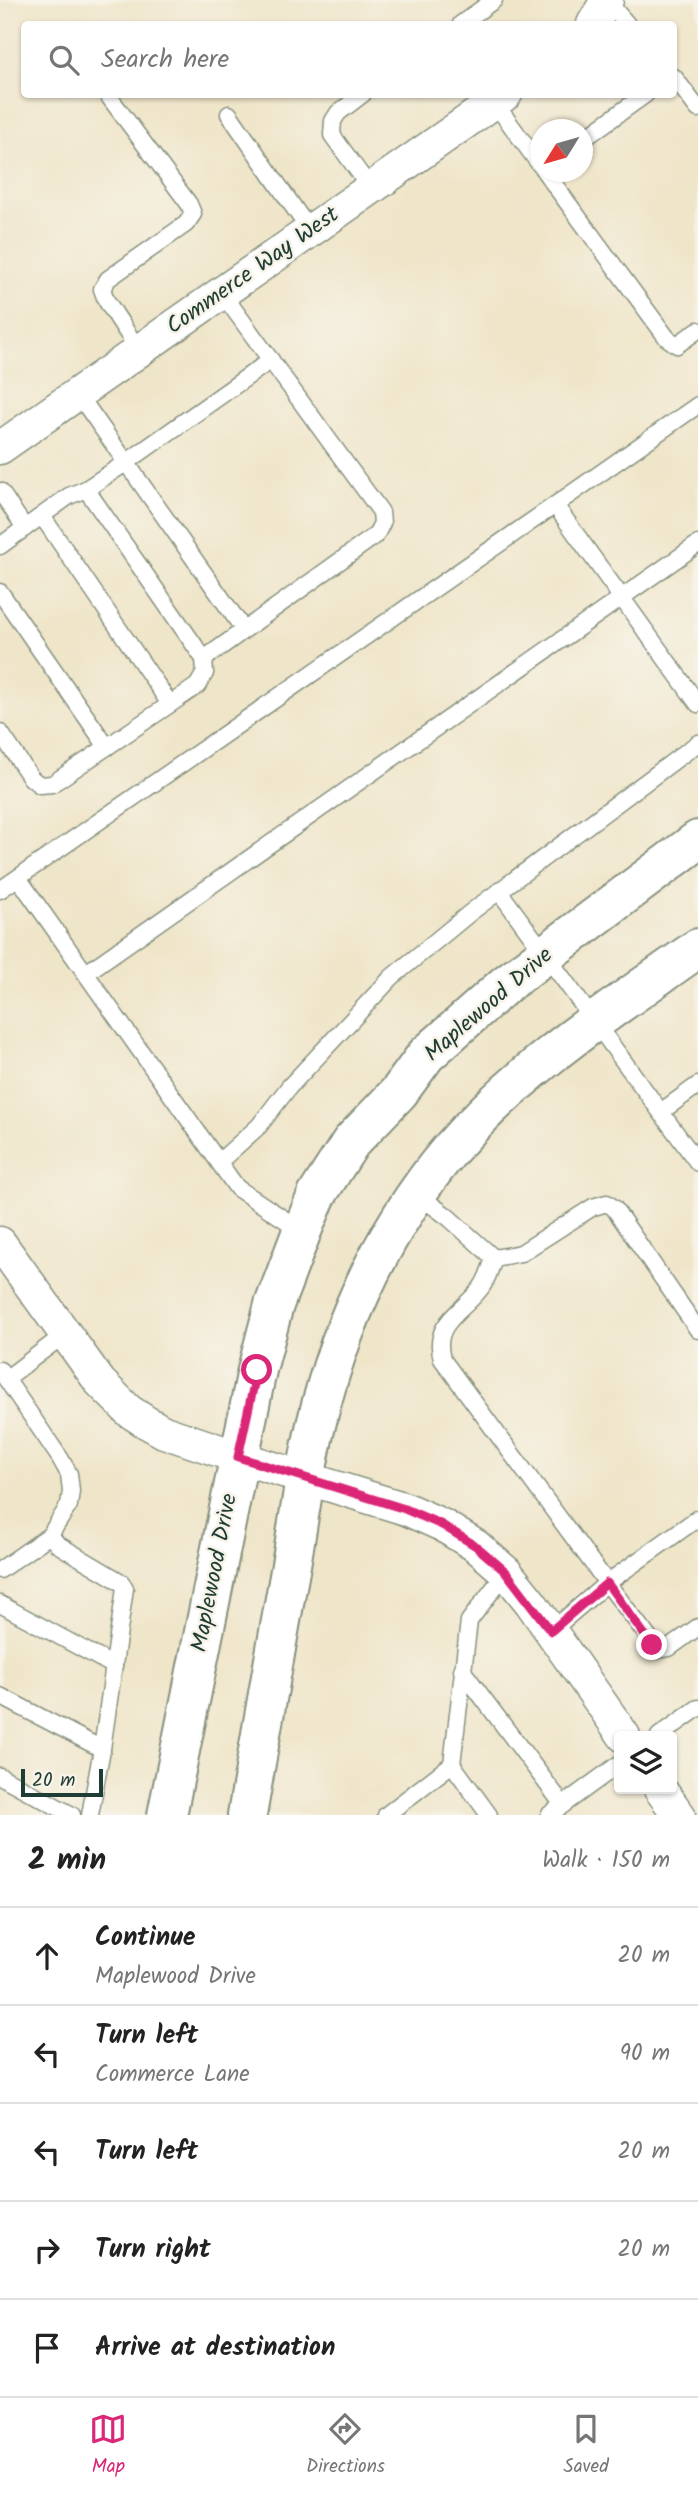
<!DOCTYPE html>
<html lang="en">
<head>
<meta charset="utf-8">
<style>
  :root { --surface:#fff; --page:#f2f2f2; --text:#222; --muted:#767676; --line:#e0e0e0; --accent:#db2777 }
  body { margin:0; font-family:Kalam,sans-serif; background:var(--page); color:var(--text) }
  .controls { position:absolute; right:21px; bottom:21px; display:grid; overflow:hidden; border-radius:7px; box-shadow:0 2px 5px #0004 }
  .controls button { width:63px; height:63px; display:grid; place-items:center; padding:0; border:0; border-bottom:2px solid var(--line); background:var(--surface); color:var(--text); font:35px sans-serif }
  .compass { position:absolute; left:530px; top:119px; width:63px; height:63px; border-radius:50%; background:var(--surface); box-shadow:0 2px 5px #0004; rotate:233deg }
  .scale { position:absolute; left:21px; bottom:18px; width:82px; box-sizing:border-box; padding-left:7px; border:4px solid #1f3d34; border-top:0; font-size:19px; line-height:24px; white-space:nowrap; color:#1f3d34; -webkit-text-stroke:5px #f7f3e8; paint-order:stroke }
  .stop { position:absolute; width:21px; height:21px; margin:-16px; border:5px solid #db2777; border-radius:50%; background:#fff }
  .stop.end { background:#db2777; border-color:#fff; box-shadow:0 2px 7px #0008 }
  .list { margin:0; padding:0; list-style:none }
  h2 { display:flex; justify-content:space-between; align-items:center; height:91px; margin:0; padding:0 28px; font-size:30px }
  h2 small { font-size:23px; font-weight:400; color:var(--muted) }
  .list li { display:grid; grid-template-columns:46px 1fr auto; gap:21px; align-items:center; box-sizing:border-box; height:98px; padding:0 28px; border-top:2px solid var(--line) }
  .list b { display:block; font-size:26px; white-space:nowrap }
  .list p { margin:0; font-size:23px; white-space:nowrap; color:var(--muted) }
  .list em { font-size:23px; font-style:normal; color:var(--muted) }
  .icon { flex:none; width:38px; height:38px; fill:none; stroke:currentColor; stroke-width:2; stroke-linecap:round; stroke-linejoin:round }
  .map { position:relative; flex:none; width:698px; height:1815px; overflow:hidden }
  .search { position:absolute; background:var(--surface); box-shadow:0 2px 5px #0004; left:21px; right:21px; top:21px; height:77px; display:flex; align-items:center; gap:18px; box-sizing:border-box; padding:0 24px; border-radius:7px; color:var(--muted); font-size:26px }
  .sheet { height:581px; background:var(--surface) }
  nav { display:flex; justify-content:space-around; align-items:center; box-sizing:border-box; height:98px; border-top:2px solid var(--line); background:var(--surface); font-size:19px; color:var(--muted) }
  nav a { display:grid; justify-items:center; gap:4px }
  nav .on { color:var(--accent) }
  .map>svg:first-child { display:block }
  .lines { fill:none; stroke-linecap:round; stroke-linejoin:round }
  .lane-casing { stroke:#87917e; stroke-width:19 }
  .street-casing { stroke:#87917e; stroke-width:35 }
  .secondary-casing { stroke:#87917e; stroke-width:42 }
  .lane { stroke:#fff; stroke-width:16 }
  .street { stroke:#fff; stroke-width:32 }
  .secondary { stroke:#fff; stroke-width:38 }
  .route { stroke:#db2777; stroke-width:9 }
  .labels { text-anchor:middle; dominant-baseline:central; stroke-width:5; stroke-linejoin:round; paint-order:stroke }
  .street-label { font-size:23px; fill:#1f3d34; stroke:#f7f3e8 }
</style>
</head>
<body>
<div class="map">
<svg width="698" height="1815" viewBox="0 0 698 1815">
  <rect width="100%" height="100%" fill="#f7f3e8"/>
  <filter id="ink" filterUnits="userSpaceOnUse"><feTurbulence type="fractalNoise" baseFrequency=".0143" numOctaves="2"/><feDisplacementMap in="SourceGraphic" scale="14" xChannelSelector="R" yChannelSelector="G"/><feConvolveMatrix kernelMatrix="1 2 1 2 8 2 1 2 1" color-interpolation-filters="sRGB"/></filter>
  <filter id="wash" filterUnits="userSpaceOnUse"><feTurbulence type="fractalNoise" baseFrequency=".00686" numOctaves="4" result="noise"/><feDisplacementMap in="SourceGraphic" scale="28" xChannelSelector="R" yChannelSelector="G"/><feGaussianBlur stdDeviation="1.57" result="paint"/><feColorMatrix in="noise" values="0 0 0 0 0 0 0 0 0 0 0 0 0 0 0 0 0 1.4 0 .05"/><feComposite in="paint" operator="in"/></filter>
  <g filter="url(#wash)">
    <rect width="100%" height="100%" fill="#efe5c9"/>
  </g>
  <g filter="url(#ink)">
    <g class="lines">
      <defs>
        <g id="lane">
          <polyline points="607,1 627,24"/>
          <polyline points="461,24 494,0"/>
          <polyline points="674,77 698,109"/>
          <polyline points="107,94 189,204 193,214 186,224 108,279 102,289 106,300 139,351"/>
          <polyline points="363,94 338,113 333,121 332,135 371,189"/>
          <polyline points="494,102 540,165"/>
          <polyline points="229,114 310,231"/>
          <polyline points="582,140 646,94"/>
          <polyline points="545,172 667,338 677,345 698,330"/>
          <polyline points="78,394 244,630"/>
          <polyline points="0,491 25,528"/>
          <polyline points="555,505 698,405"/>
          <polyline points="42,516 170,704"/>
          <polyline points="0,546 69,496 86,489 127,462 271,360"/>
          <polyline points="0,592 107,747"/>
          <polyline points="204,659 376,535 382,523 381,512 222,293"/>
          <polyline points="0,732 31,778 40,785 52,784 197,686 205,673 204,659 86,489"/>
          <polyline points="19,879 237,1188 302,1231"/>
          <polyline points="0,890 555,505 698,704"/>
          <polyline points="499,891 698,1163"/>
          <polyline points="86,973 698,544"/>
          <polyline points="662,1111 698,1085"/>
          <polyline points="220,1161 259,1126 289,1087 392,977 471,912 698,743"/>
          <polyline points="417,1194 448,1217 494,1258 521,1253 593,1207 607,1203 614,1208 698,1330"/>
          <path d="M 494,1258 C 491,1267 488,1277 483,1285 C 466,1311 431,1321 442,1359 L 607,1583 L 698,1518"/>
          <polyline points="0,1370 60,1458 69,1474 71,1491 69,1505 50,1535 57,1544 121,1582 125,1588 102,1749 90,1815"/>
          <polyline points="7,1378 65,1334"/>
          <polyline points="0,1570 50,1535"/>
          <polyline points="0,1604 114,1666"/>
          <polyline points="551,1631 607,1583 658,1650 669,1648 698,1627"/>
          <polyline points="462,1670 563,1805"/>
          <polyline points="0,1696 102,1749"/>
          <polyline points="659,1736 698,1708"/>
          <polyline points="452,1764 489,1815"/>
          <polyline points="0,1776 72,1815"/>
          <polyline points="386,1815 452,1764 469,1621 506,1572"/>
          <polyline points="549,1815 619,1764"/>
        </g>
        <g id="street">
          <polyline points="593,24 607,0"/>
          <polyline points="0,448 506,94"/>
          <polyline points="0,1243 100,1382 129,1411 146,1422 164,1432 238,1457 406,1509 442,1525 476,1546 506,1572 531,1603 624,1736"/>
          <polyline points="660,1789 679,1815"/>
        </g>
        <g id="secondary">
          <polyline points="167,1815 257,1370 274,1305 302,1231 317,1195 351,1142 399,1092 426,1055 506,984 698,840"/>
          <path d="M 247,1815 C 261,1732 276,1648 291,1565 C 299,1519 305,1471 316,1425 C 340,1325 383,1230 449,1151 C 519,1069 611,1010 698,948"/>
        </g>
      </defs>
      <!-- lane casing -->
      <use href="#lane" class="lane-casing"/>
      <!-- street casing -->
      <use href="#street" class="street-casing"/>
      <!-- secondary casing -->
      <use href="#secondary" class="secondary-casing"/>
      <!-- lane -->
      <use href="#lane" class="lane"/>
      <!-- street -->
      <use href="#street" class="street"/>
      <!-- secondary -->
      <use href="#secondary" class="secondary"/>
    </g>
  </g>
  <g class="lines" filter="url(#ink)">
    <!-- route -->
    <polyline class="route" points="257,1370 238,1457 405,1509 442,1525 476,1546 506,1572 551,1631 607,1583 652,1645"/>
  </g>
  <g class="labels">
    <!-- street labels -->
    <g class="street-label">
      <text transform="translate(253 271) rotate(-35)">Commerce Way West</text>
      <text transform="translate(489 1005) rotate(-41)">Maplewood Drive</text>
      <text transform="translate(215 1573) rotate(-79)">Maplewood Drive</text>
    </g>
  </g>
</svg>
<div class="controls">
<button><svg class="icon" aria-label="layers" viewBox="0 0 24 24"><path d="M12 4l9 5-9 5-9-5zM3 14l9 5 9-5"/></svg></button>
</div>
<svg class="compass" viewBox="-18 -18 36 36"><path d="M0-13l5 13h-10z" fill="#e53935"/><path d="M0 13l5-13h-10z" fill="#767676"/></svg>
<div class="scale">20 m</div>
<div class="stop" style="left:257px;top:1370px"></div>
<div class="stop end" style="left:652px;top:1645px"></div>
<div class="search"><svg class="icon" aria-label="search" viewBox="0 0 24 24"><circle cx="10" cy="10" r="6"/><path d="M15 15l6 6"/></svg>Search here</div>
</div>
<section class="sheet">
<h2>2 min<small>Walk · 150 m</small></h2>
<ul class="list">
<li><svg class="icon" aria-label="ahead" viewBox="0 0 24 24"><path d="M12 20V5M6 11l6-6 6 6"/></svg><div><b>Continue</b><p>Maplewood Drive</p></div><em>20 m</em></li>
<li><svg class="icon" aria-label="left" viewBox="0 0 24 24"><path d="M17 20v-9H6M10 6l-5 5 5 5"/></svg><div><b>Turn left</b><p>Commerce Lane</p></div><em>90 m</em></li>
<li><svg class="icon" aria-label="left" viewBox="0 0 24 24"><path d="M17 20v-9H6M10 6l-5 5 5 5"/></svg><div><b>Turn left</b></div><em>20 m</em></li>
<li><svg class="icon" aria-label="right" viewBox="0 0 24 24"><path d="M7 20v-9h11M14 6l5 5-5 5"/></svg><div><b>Turn right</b></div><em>20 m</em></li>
<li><svg class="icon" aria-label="arrive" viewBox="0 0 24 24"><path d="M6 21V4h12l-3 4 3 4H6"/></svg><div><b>Arrive at destination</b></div></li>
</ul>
</section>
<nav>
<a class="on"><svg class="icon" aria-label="map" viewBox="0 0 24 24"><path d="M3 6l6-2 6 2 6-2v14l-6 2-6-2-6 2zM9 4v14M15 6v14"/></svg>Map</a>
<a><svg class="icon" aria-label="directions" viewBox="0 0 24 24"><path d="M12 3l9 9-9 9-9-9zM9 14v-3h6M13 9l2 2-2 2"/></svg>Directions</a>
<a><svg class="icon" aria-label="saved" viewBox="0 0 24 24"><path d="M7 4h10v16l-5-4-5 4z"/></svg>Saved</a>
</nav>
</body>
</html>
